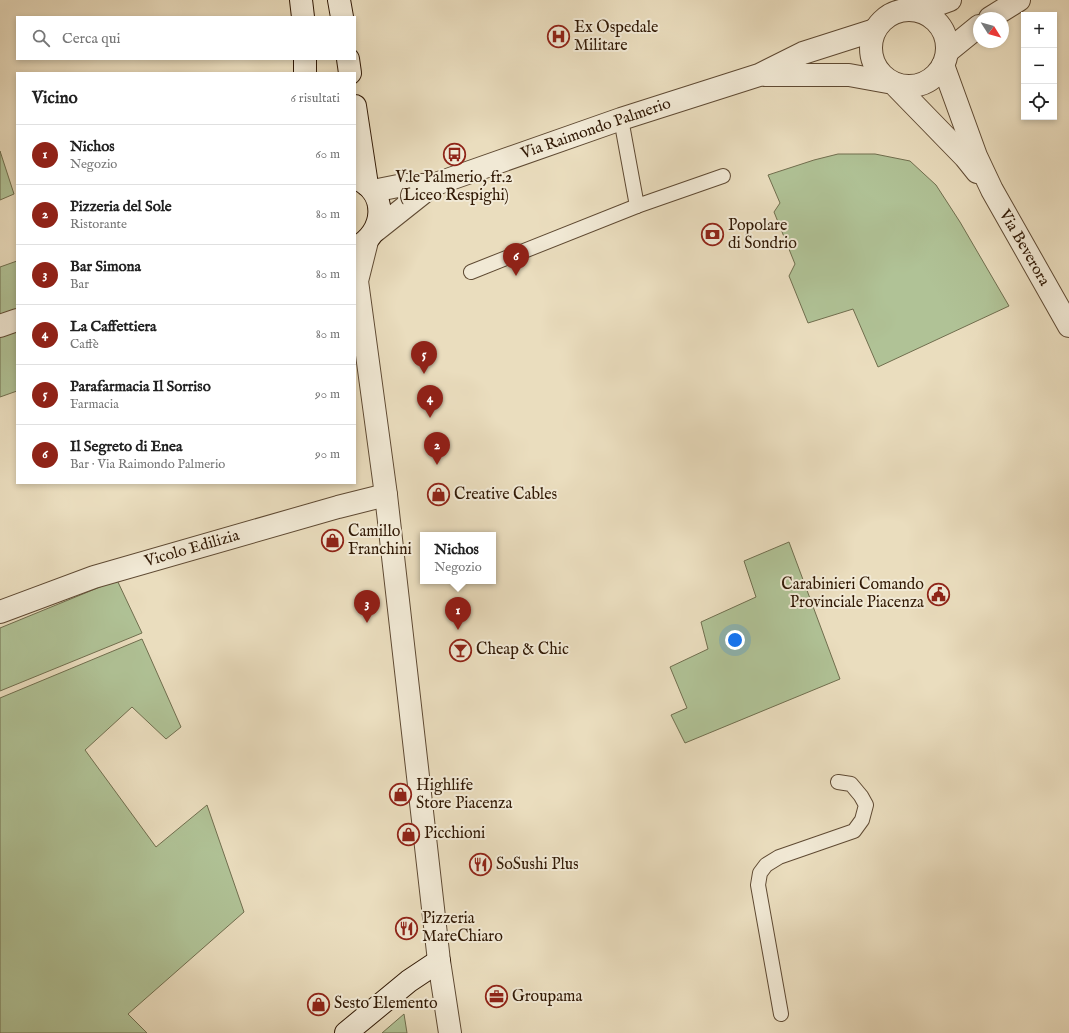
<!DOCTYPE html>
<html lang="it">
<head>
<meta charset="utf-8">
<style>
  :root { --surface:#fff; --page:#f6f6f6; --text:#222; --muted:#767676; --line:#e0e0e0; --accent:#8f2418 }
  body { margin:0; font-family:"IM FELL English",serif; background:var(--page); color:var(--text) }
  .controls { position:absolute; right:12px; top:12px; display:grid; overflow:hidden; border-radius:0px; box-shadow:0 2px 6px #0003 }
  .controls button { width:36px; height:36px; display:grid; place-items:center; padding:0; border:0; border-bottom:1px solid var(--line); background:var(--surface); color:var(--text); font:20px sans-serif }
  .compass { position:absolute; left:973px; top:12px; width:36px; height:36px; border-radius:50%; background:var(--surface); box-shadow:0 2px 6px #0003; rotate:127deg }
  .you { position:absolute; left:735px; top:640px; width:14px; height:14px; margin:-10px; border:3px solid #fff; border-radius:50%; background:#1a73e8; box-shadow:0 0 0 6px #1a73e833 }
  .badge { display:grid; place-items:center; width:26px; height:26px; border-radius:50%; background:var(--accent); color:#fff; font-size:13px; font-weight:700 }
  .pin { position:absolute; translate:-50% -33px; filter:drop-shadow(0 1px 2px #0008) }
  .pin::after { content:''; position:absolute; top:21px; width:14px; height:12px; background:inherit; clip-path:polygon(0 0,100% 0,50% 100%) }
  .popup { position:absolute; left:420px; top:532px; width:76px; height:52px; box-sizing:border-box; display:grid; place-content:center; border-radius:0px; background:var(--surface); filter:drop-shadow(0 1px 3px #0005); font-size:13px; white-space:nowrap; color:var(--muted) }
  .popup b { font-size:15px; color:var(--text) }
  .popup::after { content:''; position:absolute; left:50%; top:100%; margin-left:-8px; border:8px solid transparent; border-top-color:var(--surface) }
  .list { margin:0; padding:0; list-style:none }
  h2 { display:flex; justify-content:space-between; align-items:center; height:52px; margin:0; padding:0 16px; font-size:17px }
  h2 small { font-size:13px; font-weight:400; color:var(--muted) }
  .list li { display:grid; grid-template-columns:26px 1fr auto; gap:12px; align-items:center; box-sizing:border-box; height:60px; padding:0 16px; border-top:1px solid var(--line) }
  .list b { display:block; font-size:15px; white-space:nowrap }
  .list p { margin:0; font-size:13px; white-space:nowrap; color:var(--muted) }
  .list em { font-size:13px; font-style:normal; color:var(--muted) }
  .icon { flex:none; width:22px; height:22px; fill:none; stroke:currentColor; stroke-width:2; stroke-linecap:round; stroke-linejoin:round }
  .map { position:relative; flex:none; width:1069px; height:1033px; overflow:hidden }
  .search { position:absolute; background:var(--surface); box-shadow:0 2px 6px #0003; left:16px; top:16px; width:340px; height:44px; display:flex; align-items:center; gap:10px; box-sizing:border-box; padding:0 14px; border-radius:0px; color:var(--muted); font-size:15px }
  .panel { position:absolute; background:var(--surface); box-shadow:0 2px 6px #0003; left:16px; top:72px; width:340px; height:412px; border-radius:0px }
  .map>svg:first-child { display:block }
  .green { fill:#b0c296; stroke:#706e4e }
  .lines { fill:none; stroke-linecap:round; stroke-linejoin:round }
  .lane-casing { stroke:#5f4a33; stroke-width:16 }
  .street-casing { stroke:#5f4a33; stroke-width:24 }
  .secondary-casing { stroke:#311905; stroke-width:24 }
  .lane { stroke:#f1e9d5; stroke-width:14 }
  .street { stroke:#f1e9d5; stroke-width:22 }
  .secondary { stroke:#f1e9d5; stroke-width:22 }
  .labels { text-anchor:middle; dominant-baseline:central; stroke-width:4; stroke-linejoin:round; paint-order:stroke }
  .poi-label { font-size:16px; fill:#311905; stroke:#f1e9d5; text-anchor:start }
  .street-label { font-size:16px; fill:#311905; stroke:#f1e9d5 }
</style>
</head>
<body>
<div class="map">
<svg width="1069" height="1033" viewBox="0 0 1069 1033">
  <rect width="100%" height="100%" fill="#eaddbe"/>
  <filter id="stains"><feTurbulence type="fractalNoise" baseFrequency=".005" numOctaves="4"/><feColorMatrix values="0 0 0 0 .2 0 0 0 0 .09 0 0 0 0 .02 0 0 0 .5 -.17"/></filter>
  <radialGradient id="worn" r=".72"><stop offset=".6" stop-color="#630" stop-opacity="0"/><stop offset="1" stop-color="#630" stop-opacity=".3"/></radialGradient>
  <!-- green -->
  <g class="green">
    <polygon points="0,151 14,194 0,200"/>
    <polygon points="838,154 875,154 910,161 936,185 960,222 1009,306 878,367 853,309 808,323 789,276 795,264 774,212 780,203 768,175 814,160"/>
    <polygon points="17,261 17,391 0,397 0,267"/>
    <polygon points="789,542 840,679 685,743 671,715 687,708 670,667 708,649 701,622 756,597 744,561"/>
    <polygon points="117,580 142,633 0,691 0,628"/>
    <polygon points="142,639 181,727 166,739 132,707 85,750 156,847 207,805 244,912 128,1014 147,1033 0,1033 0,698"/>
    <polygon points="404,1014 407,1033 382,1033"/>
  </g>
  <g class="lines">
    <defs>
      <g id="lane">
        <polyline points="621,119 637,206 723,176"/>
        <polyline points="471,272 637,206"/>
        <polyline points="781,1014 758,885 760,873 766,865 779,857 854,831 862,820 866,805 861,796 851,784 838,782"/>
      </g>
      <g id="street">
        <circle cx="909" cy="48" r="38"/>
        <polyline points="920,11 950,0"/>
        <polyline points="990,18 1019,0"/>
        <polyline points="947,52 979,26"/>
        <polyline points="943,65 976,156 992,190 1069,326"/>
        <polyline points="765,75 849,75 893,83 965,157 977,172"/>
        <polyline points="373,191 403,185 433,185 621,119 759,75 803,53 875,30"/>
        <polyline points="375,231 433,185"/>
        <polyline points="367,241 357,281 386,495 439,961 450,1033"/>
        <polyline points="0,326 17,320"/>
        <polyline points="0,612 94,577 338,507 386,495"/>
      </g>
      <g id="secondary">
        <polyline points="301,0 303,17"/>
        <polyline points="339,0 342,17"/>
        <polyline points="305,59 305,73"/>
        <polyline points="348,59 350,73"/>
        <polyline points="355,106 367,185"/>
        <path d="M 355,178 C 389,191 386,233 355,248"/>
        <polyline points="346,1033 409,981 439,961"/>
      </g>
    </defs>
    <!-- lane casing -->
    <use href="#lane" class="lane-casing"/>
    <!-- street casing -->
    <use href="#street" class="street-casing"/>
    <!-- secondary casing -->
    <use href="#secondary" class="secondary-casing"/>
    <!-- lane -->
    <use href="#lane" class="lane"/>
    <!-- street -->
    <use href="#street" class="street"/>
    <!-- secondary -->
    <use href="#secondary" class="secondary"/>
  </g>
  <!-- icons -->
  <defs>
    <symbol id="hospital-ring" viewBox="-11 -11 22 22"><circle r="9.5" fill="#f1e9d5" stroke="#8f2418" stroke-width="1.5"/><path d="M-5-5h3v3.5h4V-5h3V5h-3V1.5h-4V5h-3Z" fill="#8f2418"/></symbol>
    <symbol id="bus-ring" viewBox="-11 -11 22 22"><circle r="9.5" fill="#f1e9d5" stroke="#8f2418" stroke-width="1.5"/><path d="M-5-6H5V4H4V6H2V4H-2V6H-4V4H-5ZM-3.5-4V0h7V-4ZM-3.5 1.2v1.5H-2V1.2ZM2 1.2v1.5H3.5V1.2Z" fill="#8f2418"/></symbol>
    <symbol id="bank-ring" viewBox="-11 -11 22 22"><circle r="9.5" fill="#f1e9d5" stroke="#8f2418" stroke-width="1.5"/><path d="M-6-4H6V4H-6ZM0-2.3a2.3 2.3 0 1 0 0 4.6a2.3 2.3 0 1 0 0-4.6Z" fill="#8f2418"/></symbol>
    <symbol id="shop-ring" viewBox="-11 -11 22 22"><circle r="9.5" fill="#f1e9d5" stroke="#8f2418" stroke-width="1.5"/><path d="M-5-2.5h2.3a2.7 3.5 0 0 1 5.4 0H5L5.5 6h-11ZM-1.5-2.5h3a1.5 2.3 0 0 0-3 0Z" fill="#8f2418"/></symbol>
    <symbol id="civic-ring" viewBox="-11 -11 22 22"><circle r="9.5" fill="#f1e9d5" stroke="#8f2418" stroke-width="1.5"/><path d="M-.6-6.5H3V-4.5H.6V-3L4-1V1h2V6H-6V1h2V-1L-.6-3ZM-1.2 2.5V6h2.4V2.5Z" fill="#8f2418"/></symbol>
    <symbol id="bar-ring" viewBox="-11 -11 22 22"><circle r="9.5" fill="#f1e9d5" stroke="#8f2418" stroke-width="1.5"/><path d="M-6-5H6L.8 .8V4.5H3.5V6h-7V4.5H-.8V.8Z" fill="#8f2418"/></symbol>
    <symbol id="restaurant-ring" viewBox="-11 -11 22 22"><circle r="9.5" fill="#f1e9d5" stroke="#8f2418" stroke-width="1.5"/><path d="M-5-6h1v4h1v-4h1v4h1v-4h1v5L-1.5 .5V6h-2V.5L-5-1ZM5-6V6H3V1.5H1.5Q1.5-4 5-6Z" fill="#8f2418"/></symbol>
    <symbol id="office-ring" viewBox="-11 -11 22 22"><circle r="9.5" fill="#f1e9d5" stroke="#8f2418" stroke-width="1.5"/><path d="M-6-3h4V-5.5h4V-3h4V5H-6ZM-1-4.5V-3h2v-1.5ZM-6 0V1H6V0Z" fill="#8f2418"/></symbol>
  </defs>
  <g fill-rule="evenodd">
    <use href="#hospital-ring" x="546" y="24" width="25" height="25"/>
    <use href="#bus-ring" x="442" y="142" width="25" height="25"/>
    <use href="#bank-ring" x="700" y="222" width="25" height="25"/>
    <use href="#shop-ring" x="426" y="482" width="25" height="25"/>
    <use href="#shop-ring" x="320" y="528" width="25" height="25"/>
    <use href="#civic-ring" x="926" y="582" width="25" height="25"/>
    <use href="#bar-ring" x="448" y="638" width="25" height="25"/>
    <use href="#shop-ring" x="388" y="782" width="25" height="25"/>
    <use href="#shop-ring" x="396" y="822" width="25" height="25"/>
    <use href="#restaurant-ring" x="468" y="852" width="25" height="25"/>
    <use href="#restaurant-ring" x="394" y="916" width="25" height="25"/>
    <use href="#office-ring" x="484" y="984" width="25" height="25"/>
    <use href="#shop-ring" x="306" y="992" width="25" height="25"/>
  </g>
  <g class="labels">
    <!-- poi labels -->
    <g class="poi-label">
      <text x="574" y="28">Ex Ospedale<tspan x="574" dy="18">Militare</tspan></text>
      <text x="454" y="178" text-anchor="middle">V.le Palmerio, fr.2<tspan x="454" dy="18">(Liceo Respighi)</tspan></text>
      <text x="728" y="226">Popolare<tspan x="728" dy="18">di Sondrio</tspan></text>
      <text x="454" y="495">Creative Cables</text>
      <text x="348" y="532">Camillo<tspan x="348" dy="18">Franchini</tspan></text>
      <text x="924" y="585" text-anchor="end">Carabinieri Comando<tspan x="924" dy="18">Provinciale Piacenza</tspan></text>
      <text x="476" y="650">Cheap &amp; Chic</text>
      <text x="416" y="786">Highlife<tspan x="416" dy="18">Store Piacenza</tspan></text>
      <text x="424" y="834">Picchioni</text>
      <text x="496" y="865">SoSushi Plus</text>
      <text x="422" y="919">Pizzeria<tspan x="422" dy="18">MareChiaro</tspan></text>
      <text x="512" y="997">Groupama</text>
      <text x="334" y="1004">Sesto Elemento</text>
    </g>
    <!-- street labels -->
    <g class="street-label">
      <text transform="translate(596 129) rotate(-19)">Via Raimondo Palmerio</text>
      <text transform="translate(1024 248) rotate(60)">Via Beverora</text>
      <text transform="translate(192 549) rotate(-16)">Vicolo Edilizia</text>
    </g>
  </g>
  <rect width="100%" height="100%" filter="url(#stains)"/>
  <rect width="100%" height="100%" fill="url(#worn)"/>
</svg>
<div class="controls">
<button>+</button>
<button>−</button>
<button><svg class="icon" aria-label="locate" viewBox="0 0 24 24"><circle cx="12" cy="12" r="6"/><path d="M12 2v4M12 18v4M2 12h4M18 12h4"/></svg></button>
</div>
<svg class="compass" viewBox="-18 -18 36 36"><path d="M0-13l5 13h-10z" fill="#e53935"/><path d="M0 13l5-13h-10z" fill="#767676"/></svg>
<div class="you"></div>
<div class="pin badge" style="left:458px;top:630px">1</div>
<div class="popup"><b>Nichos</b>Negozio</div>
<div class="pin badge" style="left:437px;top:465px">2</div>
<div class="pin badge" style="left:367px;top:623px">3</div>
<div class="pin badge" style="left:430px;top:418px">4</div>
<div class="pin badge" style="left:424px;top:374px">5</div>
<div class="pin badge" style="left:516px;top:276px">6</div>
<div class="search"><svg class="icon" aria-label="search" viewBox="0 0 24 24"><circle cx="10" cy="10" r="6"/><path d="M15 15l6 6"/></svg>Cerca qui</div>
<section class="panel">
<h2>Vicino<small>6 risultati</small></h2>
<ul class="list">
<li><span class="badge">1</span><div><b>Nichos</b><p>Negozio</p></div><em>60 m</em></li>
<li><span class="badge">2</span><div><b>Pizzeria del Sole</b><p>Ristorante</p></div><em>80 m</em></li>
<li><span class="badge">3</span><div><b>Bar Simona</b><p>Bar</p></div><em>80 m</em></li>
<li><span class="badge">4</span><div><b>La Caffettiera</b><p>Caffè</p></div><em>80 m</em></li>
<li><span class="badge">5</span><div><b>Parafarmacia Il Sorriso</b><p>Farmacia</p></div><em>90 m</em></li>
<li><span class="badge">6</span><div><b>Il Segreto di Enea</b><p>Bar · Via Raimondo Palmerio</p></div><em>90 m</em></li>
</ul>
</section>
</div>
</body>
</html>
